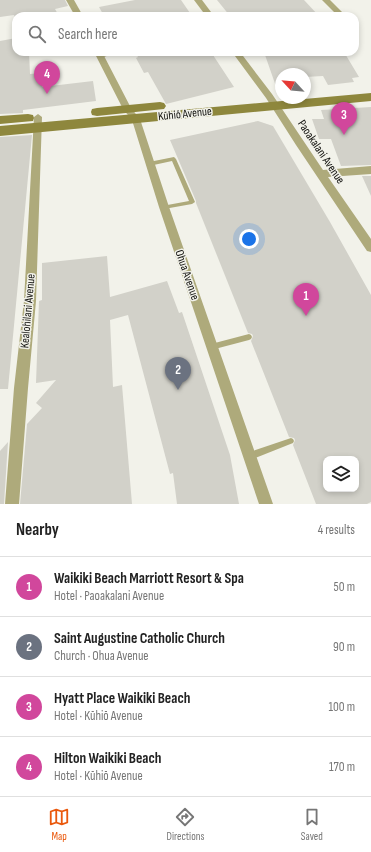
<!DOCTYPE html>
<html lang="en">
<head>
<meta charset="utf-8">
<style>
  :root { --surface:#fff; --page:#f6f6f6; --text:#222; --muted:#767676; --line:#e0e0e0; --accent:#ea580c }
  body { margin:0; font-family:"Sofia Sans Condensed",sans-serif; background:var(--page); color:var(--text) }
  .controls { position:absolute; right:12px; bottom:12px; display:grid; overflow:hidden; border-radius:8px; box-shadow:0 2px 6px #0003 }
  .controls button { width:36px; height:36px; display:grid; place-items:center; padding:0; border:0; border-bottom:1px solid var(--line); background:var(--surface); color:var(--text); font:20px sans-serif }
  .compass { position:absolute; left:275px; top:68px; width:36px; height:36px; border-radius:50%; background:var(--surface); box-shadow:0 2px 6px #0003; rotate:296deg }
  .you { position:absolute; left:249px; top:239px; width:14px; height:14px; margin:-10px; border:3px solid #fff; border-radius:50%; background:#1a73e8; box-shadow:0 0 0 6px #1a73e833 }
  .badge { display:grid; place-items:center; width:26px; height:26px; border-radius:50%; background:var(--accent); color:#fff; font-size:13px; font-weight:700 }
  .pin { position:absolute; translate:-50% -33px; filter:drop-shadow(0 1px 2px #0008) }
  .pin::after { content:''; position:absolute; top:21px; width:14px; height:12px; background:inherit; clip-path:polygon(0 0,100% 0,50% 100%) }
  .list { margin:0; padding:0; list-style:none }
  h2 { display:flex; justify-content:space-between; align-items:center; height:52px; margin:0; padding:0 16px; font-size:17px }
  h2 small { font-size:13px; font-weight:400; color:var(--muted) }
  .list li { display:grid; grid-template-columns:26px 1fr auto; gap:12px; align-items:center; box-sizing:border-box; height:60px; padding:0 16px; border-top:1px solid var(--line) }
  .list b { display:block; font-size:15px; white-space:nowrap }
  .list p { margin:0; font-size:13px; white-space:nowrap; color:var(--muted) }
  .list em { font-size:13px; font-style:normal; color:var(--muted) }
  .icon { flex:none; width:22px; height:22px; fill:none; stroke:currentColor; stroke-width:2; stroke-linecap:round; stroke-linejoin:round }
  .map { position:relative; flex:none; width:371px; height:504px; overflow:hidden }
  .search { position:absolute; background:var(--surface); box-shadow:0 2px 6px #0003; left:12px; right:12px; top:12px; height:44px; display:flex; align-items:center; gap:10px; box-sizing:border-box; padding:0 14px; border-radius:12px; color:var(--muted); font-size:15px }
  .sheet { height:292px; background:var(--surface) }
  nav { display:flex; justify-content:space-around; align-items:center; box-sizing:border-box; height:56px; border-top:1px solid var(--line); background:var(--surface); font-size:11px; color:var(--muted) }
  nav a { display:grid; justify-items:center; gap:2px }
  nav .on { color:var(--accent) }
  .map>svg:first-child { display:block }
  .building { fill:#d2d1c9; fill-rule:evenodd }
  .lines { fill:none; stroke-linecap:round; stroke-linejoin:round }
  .lane { fill:#aeaa7b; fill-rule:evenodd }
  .street { fill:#aeaa7b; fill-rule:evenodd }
  .secondary { fill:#8e873d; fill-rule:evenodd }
  .labels { text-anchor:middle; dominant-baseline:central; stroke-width:3; stroke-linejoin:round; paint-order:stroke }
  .street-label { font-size:12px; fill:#12120f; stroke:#f2f2ea }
</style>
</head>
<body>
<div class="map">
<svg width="371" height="504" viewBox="0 0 371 504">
  <rect width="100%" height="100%" fill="#f2f2ea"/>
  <!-- building -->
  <g class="building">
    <polygon points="0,0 65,0 68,6 55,9 59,16 16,16 15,17 14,15 0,17"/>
    <polygon points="135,0 181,0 192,16 104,16 99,7"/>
    <polygon points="217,0 304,0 319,16 230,16"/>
    <polygon points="16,38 16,52 29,52 30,74 42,73 42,87 93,81 96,101 23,110 23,113 0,114 0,41"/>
    <polygon points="135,52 211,52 234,87 166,104 148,72 144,73 136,58 138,57"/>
    <polygon points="305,52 344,52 359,77 352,78 354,82 328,85 323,76 305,77 305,74 281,74 281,95 279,95 265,55"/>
    <polygon points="371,107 371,165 341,166 331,139 319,139 312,119 324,119 321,110"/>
    <path d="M 258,121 L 273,126 L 330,222 L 371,295 L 371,502 L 367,504 L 316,504 L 293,445 L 295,440 L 294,438 L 289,437 L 251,341 L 253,336 L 252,334 L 248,333 L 196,203 L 196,201 L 170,140 ZM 326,459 L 356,459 L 356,489 L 326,489 Z"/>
    <polygon points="32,135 8,389 0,389 0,137"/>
    <polygon points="362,176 371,176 371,196"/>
    <polygon points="107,256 110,297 167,281 179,313 182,312 230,455 239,504 177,504 173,473 170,474 128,315 110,320 113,387 122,385 132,504 20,504 27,424 42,408 36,403 56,380 36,383 39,301 42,300 42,263"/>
    <polygon points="8,442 4,504 0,504 0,451"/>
  </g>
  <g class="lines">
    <!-- lane -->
    <g class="lane">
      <polygon points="112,52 118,52 101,58 98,57"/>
      <polygon points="174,157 176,159 195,202 192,204 164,209 162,208 161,207 162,206 189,201 172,161 149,166 147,164 149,162"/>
      <polygon points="249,334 251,335 252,337 251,339 249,340 211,350 209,349 208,347 209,345 211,344"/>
      <polygon points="291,438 293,439 294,441 293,443 250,460 247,459 246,456 247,453"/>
    </g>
    <!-- street -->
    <g class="street">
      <polygon points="66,0 74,0 83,16 75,16"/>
      <polygon points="194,0 202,0 214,16 206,16"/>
      <polygon points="322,0 330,0 346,16 338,16"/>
      <polygon points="94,52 102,52 131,108 140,119 169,207 273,504 259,504 159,207 132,120 123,109"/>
      <polygon points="232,52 240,52 272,94 323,170 371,166 371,174 328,177 371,239 371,252 367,251 296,145 266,98"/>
      <polygon points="38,114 42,117 36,301 28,388 19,504 5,504 14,388 24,301 34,117"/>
    </g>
    <!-- secondary -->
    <g class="secondary">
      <polygon points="371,93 371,101 0,136 0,126"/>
      <polygon points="160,102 164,103 166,106 164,109 97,116 92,115 91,112 92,109 97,108"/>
      <polygon points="28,114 33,115 34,118 33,121 0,124 0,116"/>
    </g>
  </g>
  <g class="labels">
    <!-- street labels -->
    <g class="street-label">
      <text transform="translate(185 114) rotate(-6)">Kūhiō Avenue</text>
      <text transform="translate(321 152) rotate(56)">Paoakalani Avenue</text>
      <text transform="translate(187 275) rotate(71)">Ohua Avenue</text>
      <text transform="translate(28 311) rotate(-85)">Kealohilani Avenue</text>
    </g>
  </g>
</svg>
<div class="controls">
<button><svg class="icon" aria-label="layers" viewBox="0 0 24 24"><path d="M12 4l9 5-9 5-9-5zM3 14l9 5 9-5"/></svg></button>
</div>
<svg class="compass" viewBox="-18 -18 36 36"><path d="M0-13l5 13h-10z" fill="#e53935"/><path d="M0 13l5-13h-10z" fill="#767676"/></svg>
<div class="you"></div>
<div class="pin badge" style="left:306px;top:316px;background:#d1479c">1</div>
<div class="pin badge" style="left:178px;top:390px;background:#6b7280">2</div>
<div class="pin badge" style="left:344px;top:135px;background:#d1479c">3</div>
<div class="pin badge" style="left:47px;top:94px;background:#d1479c">4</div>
<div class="search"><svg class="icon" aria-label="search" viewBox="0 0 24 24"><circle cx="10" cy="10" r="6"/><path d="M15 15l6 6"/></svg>Search here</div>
</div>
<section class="sheet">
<h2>Nearby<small>4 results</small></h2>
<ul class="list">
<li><span class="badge" style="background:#d1479c">1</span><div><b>Waikiki Beach Marriott Resort &amp; Spa</b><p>Hotel · Paoakalani Avenue</p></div><em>50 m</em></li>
<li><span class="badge" style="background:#6b7280">2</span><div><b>Saint Augustine Catholic Church</b><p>Church · Ohua Avenue</p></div><em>90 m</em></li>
<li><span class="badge" style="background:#d1479c">3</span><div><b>Hyatt Place Waikiki Beach</b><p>Hotel · Kūhiō Avenue</p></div><em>100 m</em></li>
<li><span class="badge" style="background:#d1479c">4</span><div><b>Hilton Waikiki Beach</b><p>Hotel · Kūhiō Avenue</p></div><em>170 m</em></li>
</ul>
</section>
<nav>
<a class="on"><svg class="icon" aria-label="map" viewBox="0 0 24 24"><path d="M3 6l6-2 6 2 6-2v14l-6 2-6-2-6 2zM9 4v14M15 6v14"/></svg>Map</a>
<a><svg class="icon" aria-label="directions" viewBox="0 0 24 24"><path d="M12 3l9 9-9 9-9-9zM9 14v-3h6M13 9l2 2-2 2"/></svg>Directions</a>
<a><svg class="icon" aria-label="saved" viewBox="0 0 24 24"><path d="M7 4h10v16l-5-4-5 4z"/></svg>Saved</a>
</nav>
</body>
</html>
